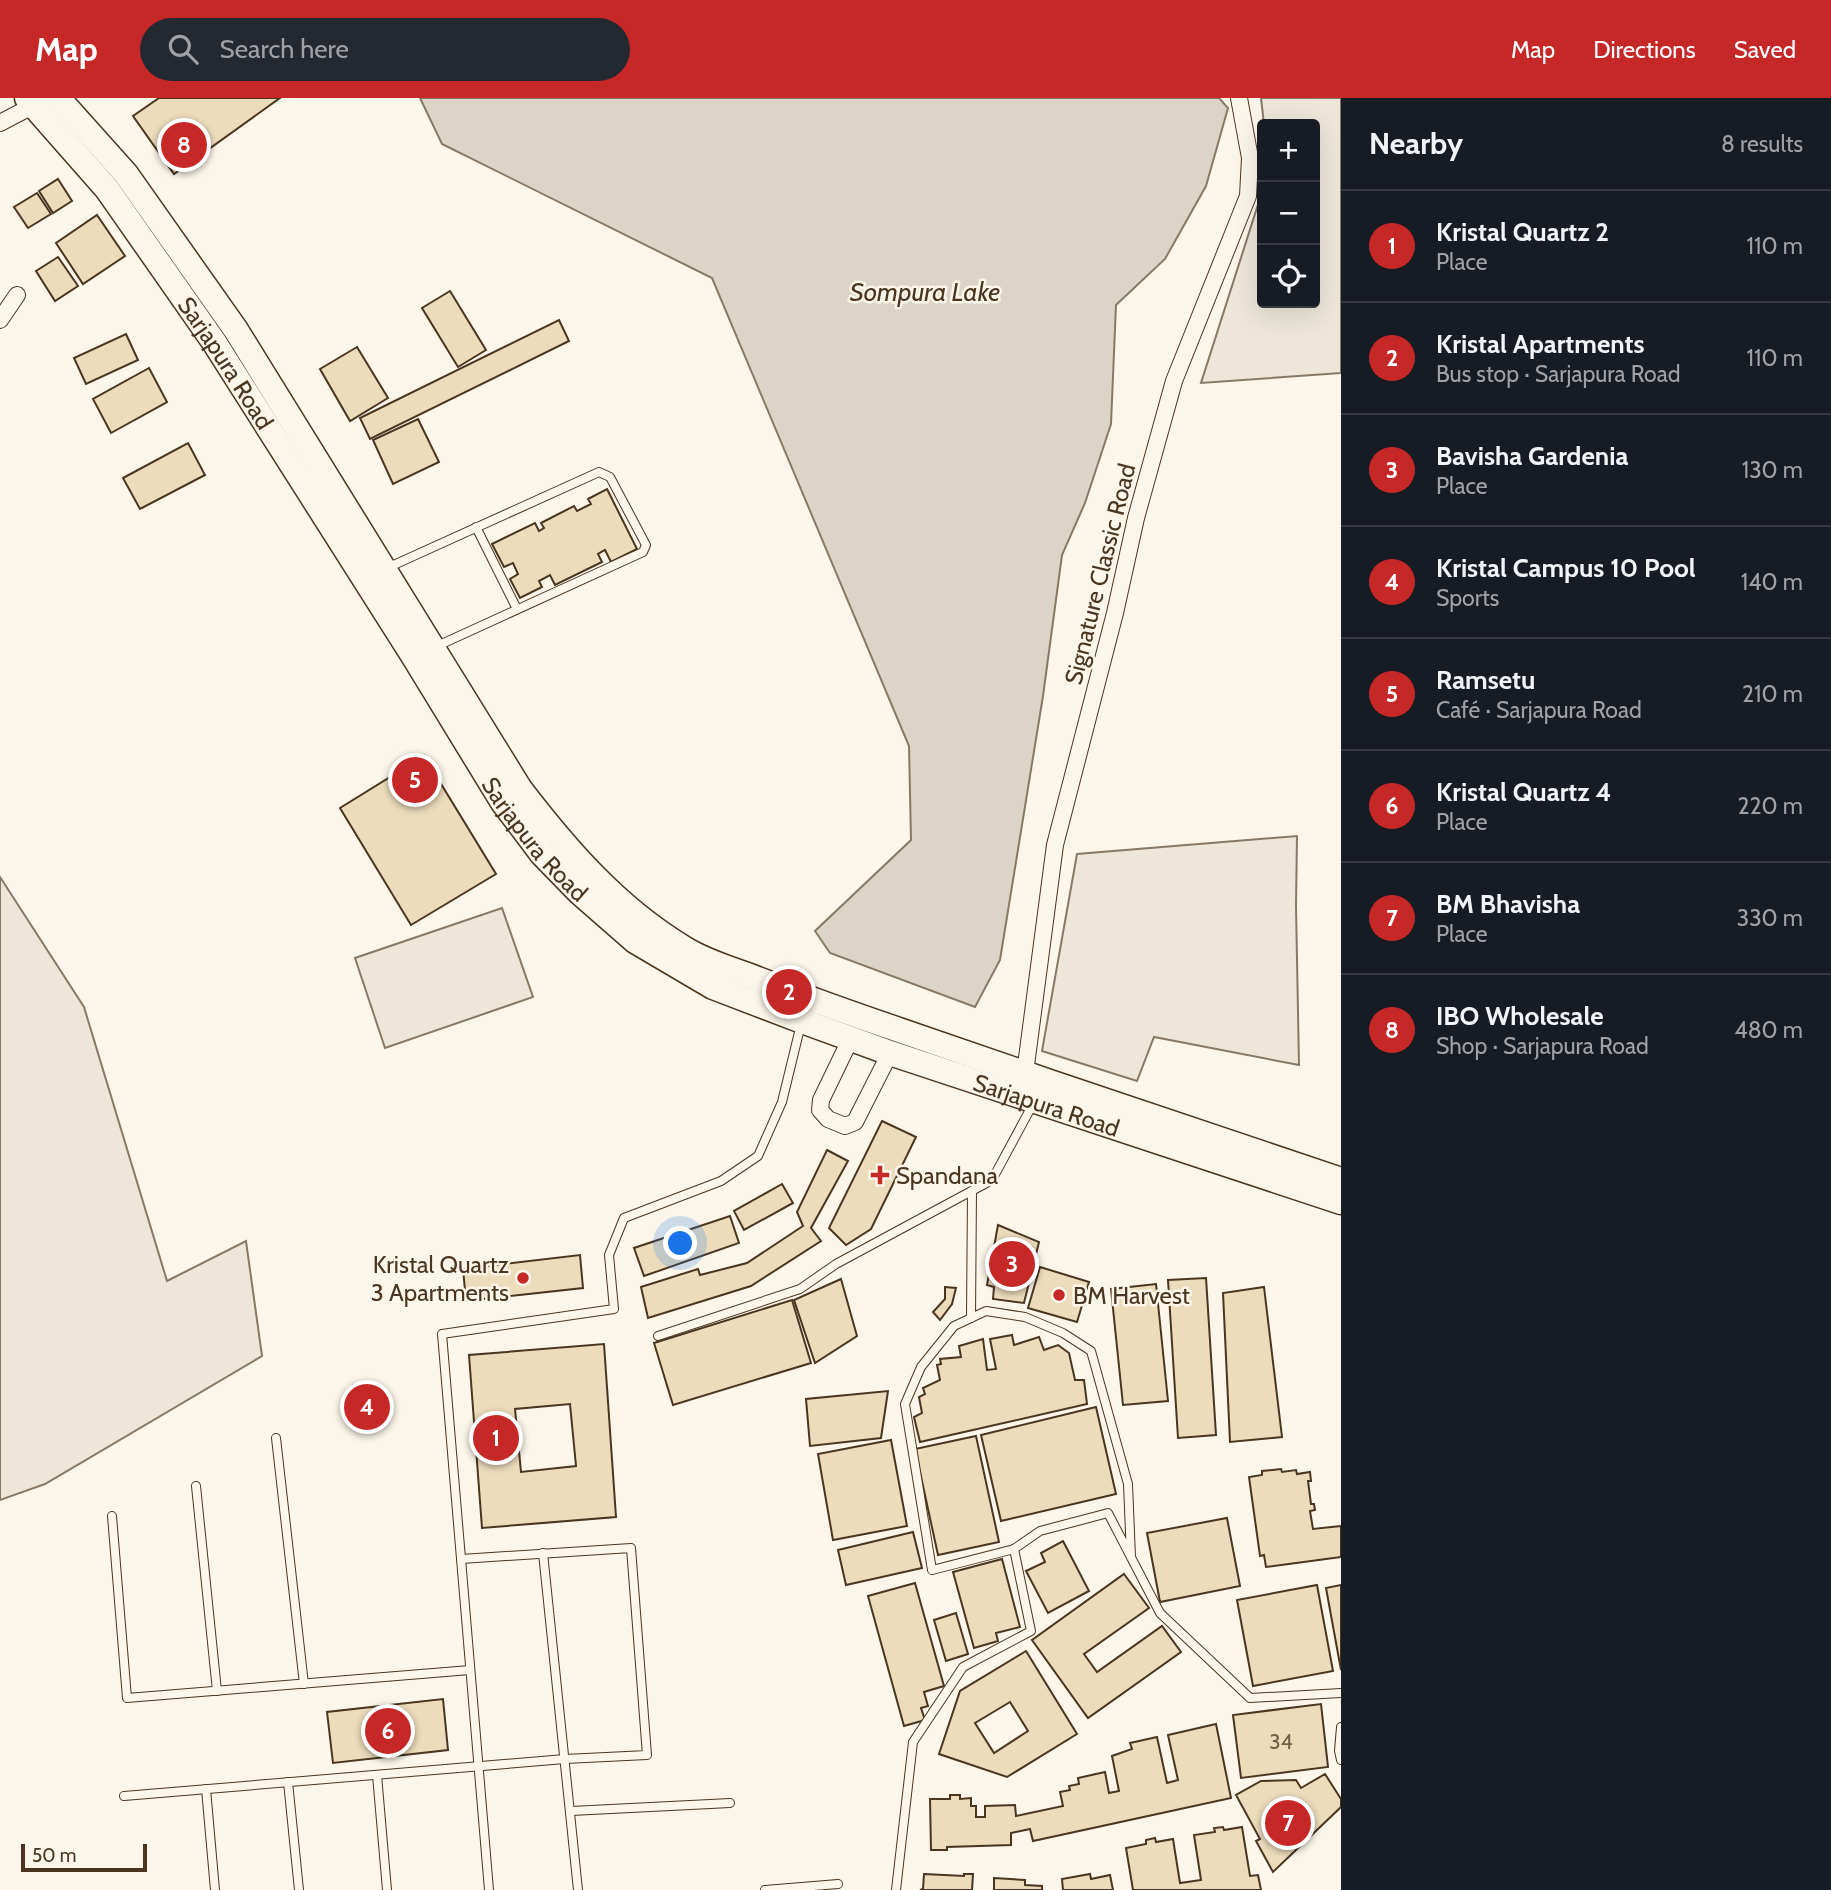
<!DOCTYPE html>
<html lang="en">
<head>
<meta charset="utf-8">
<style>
  :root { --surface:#171b24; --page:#242831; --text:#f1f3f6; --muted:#9ea1a6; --line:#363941; --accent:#c62828 }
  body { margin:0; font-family:Cabin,sans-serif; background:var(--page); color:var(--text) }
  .controls { position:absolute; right:21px; top:21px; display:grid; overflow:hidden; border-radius:7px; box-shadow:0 7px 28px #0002 }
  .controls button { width:63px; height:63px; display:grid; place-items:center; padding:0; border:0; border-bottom:2px solid var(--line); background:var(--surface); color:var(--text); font:35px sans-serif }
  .scale { position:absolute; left:21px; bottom:18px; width:126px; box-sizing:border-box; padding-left:7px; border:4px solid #4a3520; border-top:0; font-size:19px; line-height:24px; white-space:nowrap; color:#4a3520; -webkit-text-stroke:5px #fbf6e9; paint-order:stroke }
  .you { position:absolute; left:681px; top:1146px; width:24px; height:24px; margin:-18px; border:5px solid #fff; border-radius:50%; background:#1a73e8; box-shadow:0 0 0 10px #1a73e833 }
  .badge { display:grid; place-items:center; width:46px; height:46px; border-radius:50%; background:var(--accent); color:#fff; font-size:23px; font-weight:700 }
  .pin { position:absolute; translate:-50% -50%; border:4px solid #fff; box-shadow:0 2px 7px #0006 }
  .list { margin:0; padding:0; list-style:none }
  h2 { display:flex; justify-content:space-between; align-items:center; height:91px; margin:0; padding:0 28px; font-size:30px }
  h2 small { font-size:23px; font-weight:400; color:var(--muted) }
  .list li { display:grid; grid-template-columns:46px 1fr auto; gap:21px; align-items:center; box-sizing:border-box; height:112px; padding:0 28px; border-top:2px solid var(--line) }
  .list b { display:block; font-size:26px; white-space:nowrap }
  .list p { margin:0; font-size:23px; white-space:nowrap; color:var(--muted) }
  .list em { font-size:23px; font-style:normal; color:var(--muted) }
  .icon { flex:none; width:38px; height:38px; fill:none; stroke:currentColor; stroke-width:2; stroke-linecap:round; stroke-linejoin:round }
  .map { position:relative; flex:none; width:1341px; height:1792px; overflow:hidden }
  header { display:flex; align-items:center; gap:42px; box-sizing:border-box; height:98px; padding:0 35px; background:var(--accent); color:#fff }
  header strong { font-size:33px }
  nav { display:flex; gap:38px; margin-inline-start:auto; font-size:24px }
  .search { width:490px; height:63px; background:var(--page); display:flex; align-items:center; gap:18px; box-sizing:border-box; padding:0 24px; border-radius:38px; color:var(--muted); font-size:26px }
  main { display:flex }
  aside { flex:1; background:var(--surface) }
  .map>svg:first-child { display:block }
  .green { fill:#ede6d9; stroke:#887966; stroke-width:2 }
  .water { fill:#dcd4c6; stroke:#887966; stroke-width:2 }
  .building { fill:#ecdcbc; stroke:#4a3520; stroke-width:2; fill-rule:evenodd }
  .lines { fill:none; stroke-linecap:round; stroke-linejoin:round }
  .lane-casing { stroke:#4a3520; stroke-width:10 }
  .street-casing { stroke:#4a3520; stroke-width:18 }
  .primary-casing { stroke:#4a3520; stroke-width:27 }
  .lane { stroke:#fbf6e9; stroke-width:8 }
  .street { stroke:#fbf6e9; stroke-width:16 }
  .primary { stroke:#fbf6e9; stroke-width:24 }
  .poi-dot { fill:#c62828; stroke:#fbf6e9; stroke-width:2.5 }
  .labels { text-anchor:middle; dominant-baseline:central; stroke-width:5; stroke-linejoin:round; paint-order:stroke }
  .number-label { font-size:21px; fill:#725f47 }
  .street-label { font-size:24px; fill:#4a3520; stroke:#fbf6e9 }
  .poi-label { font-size:24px; fill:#4a3520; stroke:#fbf6e9; text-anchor:start }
  .water-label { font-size:26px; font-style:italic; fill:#4a3520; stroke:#fbf6e9 }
</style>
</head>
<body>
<header>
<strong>Map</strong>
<div class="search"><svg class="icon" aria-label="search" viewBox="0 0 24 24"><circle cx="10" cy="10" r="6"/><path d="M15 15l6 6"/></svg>Search here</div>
<nav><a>Map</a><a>Directions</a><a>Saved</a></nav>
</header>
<main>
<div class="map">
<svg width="1341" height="1792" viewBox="0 0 1341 1792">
  <rect width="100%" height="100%" fill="#fbf6e9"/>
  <!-- green -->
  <g class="green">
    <polygon points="1261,0 1341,0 1341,275 1201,285 1262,94 1262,205 1315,205 1315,26 1264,26"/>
    <polygon points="1297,738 1296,808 1299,967 1154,939 1137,983 1042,953 1077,756"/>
    <polygon points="0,779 84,909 167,1183 246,1143 262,1258 45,1386 0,1402"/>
    <polygon points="502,810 533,899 385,950 355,860"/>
  </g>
  <!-- water -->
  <g class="water">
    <polygon points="420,0 1219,0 1228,10 1206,88 1165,161 1116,207 1111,326 1085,405 1062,457 1043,598 1000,862 975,909 830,855 815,833 911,742 909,648 712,180 442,46"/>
    <polygon points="376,1285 380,1331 358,1333 353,1287"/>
  </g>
  <!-- building -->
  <g class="building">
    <polygon points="159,0 280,0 174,76 133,18"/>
    <polygon points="58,81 72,103 53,115 39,93"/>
    <polygon points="37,95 51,116 28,130 14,109"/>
    <polygon points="97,117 125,158 83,186 56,145"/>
    <polygon points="58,159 78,188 55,203 36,173"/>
    <polygon points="450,193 486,252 458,269 422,210"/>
    <polygon points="559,222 569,243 370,341 360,320"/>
    <polygon points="126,236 138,262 86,286 74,260"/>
    <polygon points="357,249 388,300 350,323 320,271"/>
    <polygon points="149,270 167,304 111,335 93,301"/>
    <polygon points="418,321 439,364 393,386 373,342"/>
    <polygon points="188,345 205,377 140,411 123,380"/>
    <polygon points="607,391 637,451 611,464 605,452 598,456 602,464 555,487 550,477 539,483 542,489 520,500 510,481 518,476 513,465 504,469 492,446 535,425 539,433 544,430 541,425 574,408 577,413 591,406 588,401"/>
    <polygon points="424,658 496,776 411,827 340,710"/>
    <polygon points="882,1023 916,1039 871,1131 846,1147 829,1130"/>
    <polygon points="827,1052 848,1063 811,1130 821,1143 751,1188 648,1220 641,1189 698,1171 700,1177 747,1165 803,1128 797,1114"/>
    <polygon points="782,1086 793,1105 744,1132 734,1113"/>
    <polygon points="730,1118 739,1145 644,1178 634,1150"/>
    <polygon points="998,1127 1039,1144 1024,1205 993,1201 994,1189 987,1187"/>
    <polygon points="580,1157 583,1190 466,1203 463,1171"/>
    <polygon points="1040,1169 1089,1184 1077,1224 1028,1210"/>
    <polygon points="1206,1180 1216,1337 1178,1340 1168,1182"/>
    <polygon points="841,1181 857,1238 815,1265 794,1202"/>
    <polygon points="1156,1186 1168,1303 1123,1307 1111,1191"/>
    <polygon points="945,1189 956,1190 952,1206 940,1222 933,1214 945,1201"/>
    <polygon points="1264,1189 1282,1339 1230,1344 1223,1195"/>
    <polygon points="792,1202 811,1265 673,1307 654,1245"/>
    <polygon points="1012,1237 1014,1247 1039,1239 1044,1252 1058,1247 1069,1255 1075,1282 1084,1282 1087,1306 920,1344 914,1319 922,1315 919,1299 925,1296 923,1290 940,1282 937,1267 941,1266 940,1261 961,1259 959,1248 983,1241 987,1272 996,1271 990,1241"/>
    <path d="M 604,1246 L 616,1419 L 482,1430 L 469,1257 ZM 570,1306 L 576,1368 L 521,1374 L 515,1311 Z"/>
    <polygon points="888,1293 881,1340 810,1348 806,1301"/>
    <polygon points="1096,1309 1116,1396 1001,1423 981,1337"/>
    <polygon points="976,1338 999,1444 938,1457 915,1351"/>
    <polygon points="891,1342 907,1428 833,1442 818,1356"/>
    <polygon points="1281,1371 1282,1374 1296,1372 1297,1376 1310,1374 1311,1383 1308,1383 1311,1406 1314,1406 1315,1412 1310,1413 1313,1431 1341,1428 1341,1459 1266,1469 1264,1457 1260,1458 1249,1379 1262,1377 1262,1373"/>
    <polygon points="1227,1420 1240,1488 1160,1504 1147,1435"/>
    <polygon points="913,1434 922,1470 846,1487 838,1452"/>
    <polygon points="1063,1443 1089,1493 1048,1515 1026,1473 1045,1464 1041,1455"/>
    <polygon points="1002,1461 1020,1529 996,1535 998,1543 974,1550 953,1474"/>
    <polygon points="1124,1476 1149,1510 1084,1556 1097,1574 1162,1528 1181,1554 1088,1620 1032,1542"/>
    <polygon points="915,1485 944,1588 924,1594 928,1608 921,1610 925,1622 904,1628 868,1498"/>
    <polygon points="1317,1487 1333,1573 1253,1588 1237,1502"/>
    <polygon points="1341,1487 1341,1572 1326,1490"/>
    <polygon points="956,1515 968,1556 946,1563 934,1522"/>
    <path d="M 1026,1553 L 1077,1636 L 1007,1679 L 939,1656 L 960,1593 ZM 1010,1604 L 1028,1633 L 994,1655 L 975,1625 Z"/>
    <polygon points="443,1601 448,1652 333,1665 327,1614"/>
    <polygon points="1321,1606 1328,1669 1241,1680 1233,1617"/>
    <polygon points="1216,1626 1231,1700 1033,1743 1030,1731 1011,1735 1011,1747 947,1749 947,1752 931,1752 930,1701 950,1701 950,1697 960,1697 960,1701 971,1700 971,1708 976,1708 976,1719 985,1719 985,1708 1015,1707 1016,1718 1063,1708 1060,1694 1070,1692 1069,1688 1079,1686 1078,1680 1105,1674 1109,1695 1119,1693 1112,1658 1132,1651 1130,1645 1157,1639 1167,1685 1178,1682 1168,1637"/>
    <polygon points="1325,1676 1341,1701 1341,1709 1273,1774 1256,1743 1260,1741 1236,1697 1261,1683 1296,1682 1301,1690"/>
    <polygon points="1223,1729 1224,1732 1242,1729 1250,1778 1258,1777 1261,1792 1133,1792 1126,1750 1146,1746 1146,1742 1155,1740 1156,1744 1173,1741 1180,1785 1201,1782 1194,1737 1215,1734 1214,1730"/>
    <polygon points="924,1776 964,1778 964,1776 973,1776 972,1792 920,1792 923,1791"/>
    <polygon points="1090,1776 1091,1781 1110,1777 1113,1792 1063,1792 1062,1781"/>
    <polygon points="994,1780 1025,1782 1025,1787 1042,1788 1042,1792 994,1792"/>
  </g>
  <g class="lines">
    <defs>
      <g id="lane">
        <polyline points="476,429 517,511"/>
        <polyline points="387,470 599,374 610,379 646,447 643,454 435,549"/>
        <polyline points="971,1220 972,1093"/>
        <polyline points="658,1238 800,1191 836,1166 992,1082 1033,1006"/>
        <polyline points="276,1340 304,1586"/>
        <polyline points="196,1388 217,1593"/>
        <polyline points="112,1418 127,1600 470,1572"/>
        <polyline points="543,1455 578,1792"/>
        <polyline points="1131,1459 1128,1386 1091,1253 1063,1235 1025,1219 986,1213 954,1228 921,1269 905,1306 932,1472 1014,1451 1040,1433 1108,1415 1160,1515 1250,1600 1341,1595"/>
        <polyline points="1341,1629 1339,1653 1341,1662"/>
        <polyline points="377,1677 387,1792"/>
        <polyline points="288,1684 299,1792"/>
        <polyline points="206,1691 215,1792"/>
        <polyline points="124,1698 565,1661 647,1657 631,1450 461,1461"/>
        <polyline points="571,1713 730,1705"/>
        <polyline points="489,1792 442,1236 614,1211 609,1157 624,1120 721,1083 758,1058 782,1004 801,926"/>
        <polyline points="765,1792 838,1786"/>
        <polyline points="896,1792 913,1644 963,1569 1031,1533 1014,1451"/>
      </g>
      <g id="street">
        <polyline points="0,25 42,3"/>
        <polyline points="0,222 17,197"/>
        <polyline points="851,940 821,1002 820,1012 828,1021 845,1028 855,1024 890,955"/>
        <polyline points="1025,975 1055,747 1115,515 1136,420 1174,283 1248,98 1250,60 1239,0"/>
      </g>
      <g id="primary">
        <path id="s1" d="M 27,0 L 107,91 L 214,244 L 414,559 L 502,703 L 542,756 L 579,794 L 635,843 L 713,889 L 802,923 L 890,955 L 1341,1104"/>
        <path d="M 58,0 L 126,76 L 236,232 L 520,691 C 566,751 616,809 682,849 C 702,862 728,870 750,878 C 799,897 849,915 899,932 C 1046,983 1193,1033 1341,1082"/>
      </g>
    </defs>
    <!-- lane casing -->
    <use href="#lane" class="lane-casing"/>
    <!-- street casing -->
    <use href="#street" class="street-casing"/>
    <!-- primary casing -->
    <use href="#primary" class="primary-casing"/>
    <!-- lane -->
    <use href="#lane" class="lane"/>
    <!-- street -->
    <use href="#street" class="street"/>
    <!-- primary -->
    <use href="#primary" class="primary"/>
  </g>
  <!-- markers -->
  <g class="poi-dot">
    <path d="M876.5 1066.5h7v7h7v7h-7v7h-7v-7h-7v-7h7z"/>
    <circle cx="523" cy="1180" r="7"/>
    <circle cx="1059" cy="1197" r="7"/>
  </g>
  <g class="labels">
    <!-- number labels -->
    <g class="number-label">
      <text x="1281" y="1643">34</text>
    </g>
    <!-- street labels -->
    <g class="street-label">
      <text stroke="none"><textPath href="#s1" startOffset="332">Sarjapura Road</textPath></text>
      <text transform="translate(1100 476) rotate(-76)">Signature Classic Road</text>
      <text stroke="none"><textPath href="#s1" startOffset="900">Sarjapura Road</textPath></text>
      <text stroke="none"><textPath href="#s1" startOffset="1488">Sarjapura Road</textPath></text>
    </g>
    <!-- poi labels -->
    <g class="poi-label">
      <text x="896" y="1077">Spandana</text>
      <text x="509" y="1166" text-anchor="end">Kristal Quartz<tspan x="509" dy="28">3 Apartments</tspan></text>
      <text x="1073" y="1197">BM Harvest</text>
    </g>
    <!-- water labels -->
    <g class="water-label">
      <text x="925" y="194">Sompura Lake</text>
    </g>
  </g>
</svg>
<div class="controls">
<button>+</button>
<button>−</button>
<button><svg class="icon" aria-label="locate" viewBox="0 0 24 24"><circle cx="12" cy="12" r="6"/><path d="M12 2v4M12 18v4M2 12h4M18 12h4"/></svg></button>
</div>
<div class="scale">50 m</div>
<div class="you"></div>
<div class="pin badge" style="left:496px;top:1340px">1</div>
<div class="pin badge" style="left:789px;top:894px">2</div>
<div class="pin badge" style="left:1012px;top:1166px">3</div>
<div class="pin badge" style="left:367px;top:1309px">4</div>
<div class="pin badge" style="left:415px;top:682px">5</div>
<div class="pin badge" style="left:388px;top:1633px">6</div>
<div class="pin badge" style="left:1288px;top:1725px">7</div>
<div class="pin badge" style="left:184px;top:47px">8</div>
</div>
<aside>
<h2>Nearby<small>8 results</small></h2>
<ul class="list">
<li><span class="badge">1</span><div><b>Kristal Quartz 2</b><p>Place</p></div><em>110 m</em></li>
<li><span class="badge">2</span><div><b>Kristal Apartments</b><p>Bus stop · Sarjapura Road</p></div><em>110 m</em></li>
<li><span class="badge">3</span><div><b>Bavisha Gardenia</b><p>Place</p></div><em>130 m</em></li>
<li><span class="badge">4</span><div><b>Kristal Campus 10 Pool</b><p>Sports</p></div><em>140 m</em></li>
<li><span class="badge">5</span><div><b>Ramsetu</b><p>Café · Sarjapura Road</p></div><em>210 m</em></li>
<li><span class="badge">6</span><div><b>Kristal Quartz 4</b><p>Place</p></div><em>220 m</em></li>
<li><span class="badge">7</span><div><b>BM Bhavisha</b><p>Place</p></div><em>330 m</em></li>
<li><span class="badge">8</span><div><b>IBO Wholesale</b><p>Shop · Sarjapura Road</p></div><em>480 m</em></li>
</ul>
</aside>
</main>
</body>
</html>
